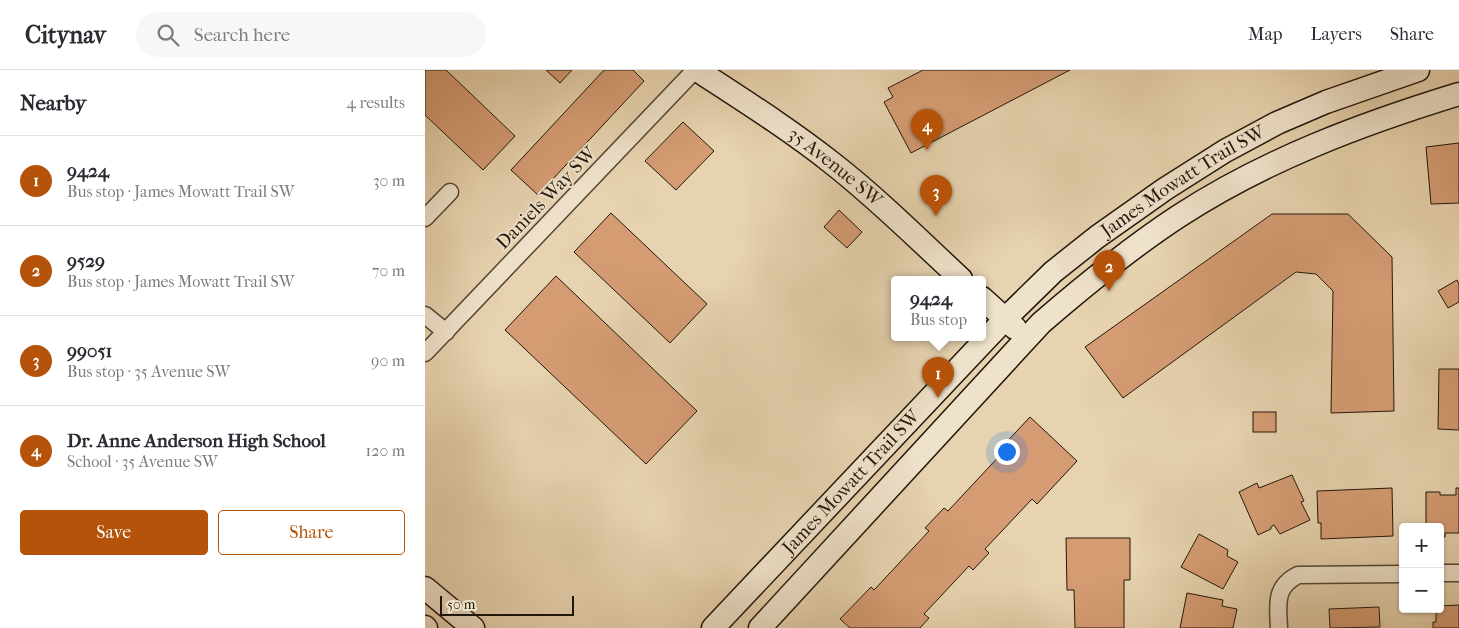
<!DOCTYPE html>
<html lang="en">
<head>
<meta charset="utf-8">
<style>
  :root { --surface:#fff; --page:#f7f7f7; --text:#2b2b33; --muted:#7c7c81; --line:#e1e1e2; --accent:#b45309 }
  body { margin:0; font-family:"IM FELL French Canon",serif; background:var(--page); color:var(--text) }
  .controls { position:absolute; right:15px; bottom:15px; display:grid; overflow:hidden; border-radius:5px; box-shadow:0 1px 4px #0004 }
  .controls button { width:45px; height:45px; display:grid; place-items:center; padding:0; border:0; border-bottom:1px solid var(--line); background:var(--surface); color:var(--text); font:25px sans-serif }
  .scale { position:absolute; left:15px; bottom:12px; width:134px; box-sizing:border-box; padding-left:5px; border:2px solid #22170b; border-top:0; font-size:14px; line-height:18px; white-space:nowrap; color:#22170b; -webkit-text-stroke:4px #efe2cb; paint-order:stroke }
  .you { position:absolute; left:581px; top:381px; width:18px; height:18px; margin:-12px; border:4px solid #fff; border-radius:50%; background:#1a73e8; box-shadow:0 0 0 8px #1a73e833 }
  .badge { display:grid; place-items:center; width:32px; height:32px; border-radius:50%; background:var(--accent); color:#fff; font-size:16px; font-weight:700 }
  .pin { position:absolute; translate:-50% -41px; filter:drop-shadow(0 1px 2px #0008) }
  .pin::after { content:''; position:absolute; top:26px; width:18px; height:15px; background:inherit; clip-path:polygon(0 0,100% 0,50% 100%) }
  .popup { position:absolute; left:466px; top:206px; width:95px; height:65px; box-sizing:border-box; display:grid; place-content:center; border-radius:5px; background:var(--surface); filter:drop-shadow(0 1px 4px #0005); font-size:16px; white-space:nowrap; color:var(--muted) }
  .popup b { font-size:19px; color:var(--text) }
  .popup::after { content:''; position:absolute; left:50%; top:100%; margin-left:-10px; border:10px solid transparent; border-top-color:var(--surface) }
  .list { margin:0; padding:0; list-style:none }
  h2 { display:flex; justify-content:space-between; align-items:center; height:65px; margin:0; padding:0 20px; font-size:21px }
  h2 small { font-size:16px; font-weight:400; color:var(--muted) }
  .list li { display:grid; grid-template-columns:32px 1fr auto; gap:15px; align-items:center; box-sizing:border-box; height:90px; padding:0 20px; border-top:1px solid var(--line) }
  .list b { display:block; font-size:19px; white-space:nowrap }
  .list p { margin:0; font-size:16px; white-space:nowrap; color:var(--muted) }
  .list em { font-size:16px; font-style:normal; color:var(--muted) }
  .actions { display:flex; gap:10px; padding:15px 20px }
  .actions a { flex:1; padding:11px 0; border:1px solid var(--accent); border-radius:5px; text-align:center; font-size:18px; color:var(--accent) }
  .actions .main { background:var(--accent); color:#fff }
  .icon { flex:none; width:28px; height:28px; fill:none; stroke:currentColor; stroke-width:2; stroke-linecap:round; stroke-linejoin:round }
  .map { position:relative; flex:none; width:1034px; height:558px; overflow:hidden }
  header { display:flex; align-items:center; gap:30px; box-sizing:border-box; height:70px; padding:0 25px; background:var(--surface); border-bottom:1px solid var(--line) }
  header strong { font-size:24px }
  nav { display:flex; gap:28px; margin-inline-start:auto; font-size:18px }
  .search { width:350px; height:45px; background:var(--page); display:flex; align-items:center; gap:12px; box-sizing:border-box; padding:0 18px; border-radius:28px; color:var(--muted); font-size:19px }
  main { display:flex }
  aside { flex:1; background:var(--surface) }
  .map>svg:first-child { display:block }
  .building { fill:#d59c73; stroke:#22170b }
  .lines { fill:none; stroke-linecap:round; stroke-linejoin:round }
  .street-casing { stroke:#534634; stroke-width:19 }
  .secondary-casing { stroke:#22170b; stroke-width:25 }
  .street { stroke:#efe2cb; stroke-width:16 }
  .secondary { stroke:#efe2cb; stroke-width:22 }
  .labels { text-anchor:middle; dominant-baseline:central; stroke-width:4; stroke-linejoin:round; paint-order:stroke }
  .street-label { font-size:19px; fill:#22170b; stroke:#efe2cb }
</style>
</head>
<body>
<header>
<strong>Citynav</strong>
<div class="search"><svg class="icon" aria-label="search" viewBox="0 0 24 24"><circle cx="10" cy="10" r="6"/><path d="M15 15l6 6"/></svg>Search here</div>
<nav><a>Map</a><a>Layers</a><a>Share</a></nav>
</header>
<main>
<aside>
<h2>Nearby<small>4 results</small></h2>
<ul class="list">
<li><span class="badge">1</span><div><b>9424</b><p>Bus stop · James Mowatt Trail SW</p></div><em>30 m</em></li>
<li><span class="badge">2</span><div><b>9529</b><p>Bus stop · James Mowatt Trail SW</p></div><em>70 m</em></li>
<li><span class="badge">3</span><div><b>99051</b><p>Bus stop · 35 Avenue SW</p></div><em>90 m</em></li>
<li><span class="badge">4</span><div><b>Dr. Anne Anderson High School</b><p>School · 35 Avenue SW</p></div><em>120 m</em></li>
</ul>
<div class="actions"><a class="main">Save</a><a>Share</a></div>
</aside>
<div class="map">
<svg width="1034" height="558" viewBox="0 0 1034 558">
  <rect width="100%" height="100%" fill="#e7d3af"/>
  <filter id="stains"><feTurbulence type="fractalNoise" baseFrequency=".004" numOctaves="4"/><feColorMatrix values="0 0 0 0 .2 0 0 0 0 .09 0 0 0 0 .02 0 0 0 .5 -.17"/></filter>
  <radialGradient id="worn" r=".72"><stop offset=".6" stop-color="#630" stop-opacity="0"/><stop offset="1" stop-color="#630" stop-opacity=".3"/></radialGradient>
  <!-- building -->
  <g class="building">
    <polygon points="0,0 21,0 90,66 58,100 0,45"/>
    <polygon points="121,0 147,0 135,13"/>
    <polygon points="179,0 208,0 219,11 113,125 86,100"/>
    <polygon points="498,0 645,0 486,83 459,32 468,27 463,18"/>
    <polygon points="258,52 289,81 251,120 220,91"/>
    <polygon points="1034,73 1034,133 1006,134 1001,77"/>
    <polygon points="414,140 437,162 422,178 399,157"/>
    <polygon points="186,143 282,234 245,273 149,182"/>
    <polygon points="847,144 923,144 967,187 969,341 906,343 908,221 891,204 871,202 698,328 660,277"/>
    <polygon points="131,206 272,341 221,394 80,260"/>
    <polygon points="1032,210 1034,214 1034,232 1023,238 1013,221"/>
    <polygon points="1014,299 1034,299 1034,360 1013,359"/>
    <rect x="828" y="342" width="23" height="20"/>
    <polygon points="605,347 652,391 612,434 607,429 560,479 564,483 548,500 544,496 499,544 504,548 495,558 425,558 415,549 446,517 449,520 504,461 500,458 519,438 523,441 579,381 576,378"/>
    <polygon points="867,405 879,431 876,432 885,450 855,464 849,455 846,457 846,459 833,465 814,422 832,413 834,418"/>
    <polygon points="967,418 968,466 896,469 896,453 893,453 892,421"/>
    <polygon points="1031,418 1034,418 1034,463 1020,463 1020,467 1015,467 1015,457 1001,457 1001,422 1015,422 1015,425 1031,425"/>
    <polygon points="774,464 803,480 802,486 813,492 798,519 756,497"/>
    <polygon points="641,468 705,468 705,510 699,510 699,558 650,558 649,520 642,520"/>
    <polygon points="762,523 798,530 797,536 812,539 808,558 755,558"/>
    <polygon points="1034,535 1034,558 1008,558 1008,552 1011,552 1011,540 1016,540 1016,536"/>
    <polygon points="954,537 955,557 905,558 904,539"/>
  </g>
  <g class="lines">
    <defs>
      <g id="street">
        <polyline points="0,148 25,122"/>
        <polyline points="0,245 21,262"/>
        <polyline points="0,283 270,0"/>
        <polyline points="1015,503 1034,503"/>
        <path d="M 854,558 C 853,535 849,517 873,505 L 978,504"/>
      </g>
      <g id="secondary">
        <path id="s1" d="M 272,0 C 318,30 364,59 407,93 C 452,128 494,170 536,209"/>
        <polyline points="557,228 590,258"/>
        <polyline points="0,518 48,558"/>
        <polyline points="0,557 1,558"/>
        <path id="s2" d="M 288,558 L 580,249 L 628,202 L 672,167 L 740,119 L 800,81 L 852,53 L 901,32 L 993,0"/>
        <path d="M 335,558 L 616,253 C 660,215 705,178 754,146 C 840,90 936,54 1034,24"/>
      </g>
    </defs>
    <!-- street casing -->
    <use href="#street" class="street-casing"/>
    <!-- secondary casing -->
    <use href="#secondary" class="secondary-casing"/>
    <!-- street -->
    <use href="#street" class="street"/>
    <!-- secondary -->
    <use href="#secondary" class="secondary"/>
  </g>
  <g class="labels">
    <!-- street labels -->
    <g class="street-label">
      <text stroke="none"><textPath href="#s1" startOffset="169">35 Avenue SW</textPath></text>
      <text stroke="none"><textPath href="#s2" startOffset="651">James Mowatt Trail SW</textPath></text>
      <text transform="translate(121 128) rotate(-46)">Daniels Way SW</text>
      <text stroke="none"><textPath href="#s2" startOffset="201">James Mowatt Trail SW</textPath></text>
    </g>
  </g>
  <rect width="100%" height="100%" filter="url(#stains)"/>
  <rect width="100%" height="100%" fill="url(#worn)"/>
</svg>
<div class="controls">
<button>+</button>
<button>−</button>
</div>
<div class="scale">50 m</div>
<div class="you"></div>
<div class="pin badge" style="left:513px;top:328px">1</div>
<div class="popup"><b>9424</b>Bus stop</div>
<div class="pin badge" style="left:684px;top:221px">2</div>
<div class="pin badge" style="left:511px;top:146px">3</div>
<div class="pin badge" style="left:502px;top:80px">4</div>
</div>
</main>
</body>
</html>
